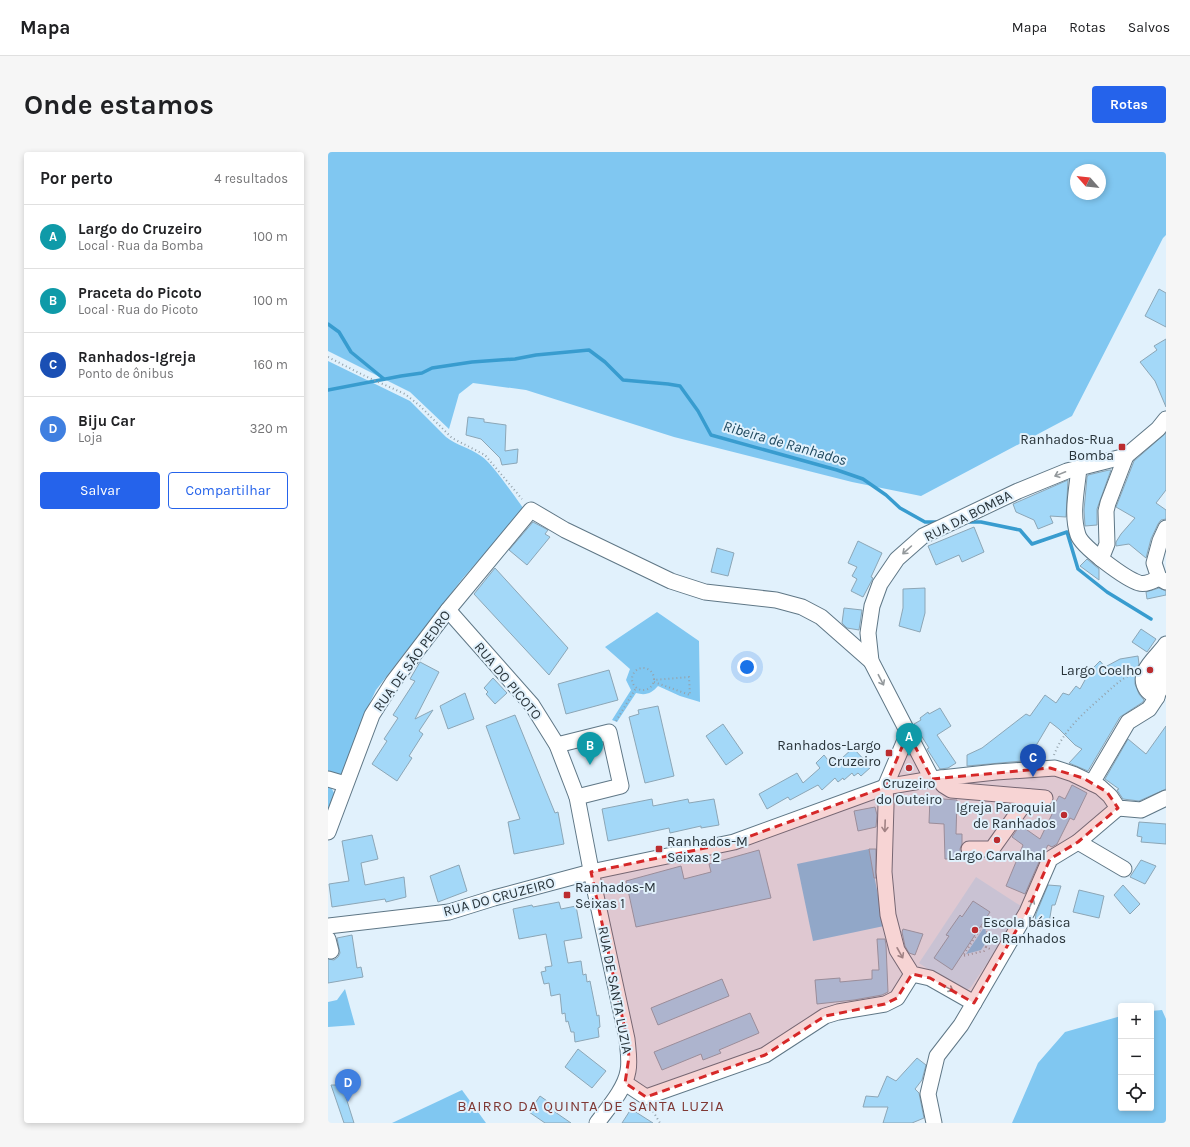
<!DOCTYPE html>
<html lang="pt">
<head>
<meta charset="utf-8">
<style>
  :root { --surface:#fff; --page:#f6f6f6; --text:#202124; --muted:#757577; --line:#e0e0e0; --accent:#2563eb }
  body { margin:0; font-family:Karla,sans-serif; background:var(--page); color:var(--text) }
  .controls { position:absolute; right:12px; bottom:12px; display:grid; overflow:hidden; border-radius:4px; box-shadow:0 2px 6px #0003 }
  .controls button { width:36px; height:36px; display:grid; place-items:center; padding:0; border:0; border-bottom:1px solid var(--line); background:var(--surface); color:var(--text); font:20px sans-serif }
  .compass { position:absolute; left:742px; top:12px; width:36px; height:36px; border-radius:50%; background:var(--surface); box-shadow:0 2px 6px #0003; rotate:297deg }
  .you { position:absolute; left:419px; top:515px; width:14px; height:14px; margin:-10px; border:3px solid #fff; border-radius:50%; background:#1a73e8; box-shadow:0 0 0 6px #1a73e833 }
  .badge { display:grid; place-items:center; width:26px; height:26px; border-radius:50%; background:var(--accent); color:#fff; font-size:13px; font-weight:700 }
  .pin { position:absolute; translate:-50% -33px; filter:drop-shadow(0 1px 2px #0008) }
  .pin::after { content:''; position:absolute; top:21px; width:14px; height:12px; background:inherit; clip-path:polygon(0 0,100% 0,50% 100%) }
  .list { margin:0; padding:0; list-style:none }
  h2 { display:flex; justify-content:space-between; align-items:center; height:52px; margin:0; padding:0 16px; font-size:17px }
  h2 small { font-size:13px; font-weight:400; color:var(--muted) }
  .list li { display:grid; grid-template-columns:26px 1fr auto; gap:12px; align-items:center; box-sizing:border-box; height:64px; padding:0 16px; border-top:1px solid var(--line) }
  .list b { display:block; font-size:15px; white-space:nowrap }
  .list p { margin:0; font-size:13px; white-space:nowrap; color:var(--muted) }
  .list em { font-size:13px; font-style:normal; color:var(--muted) }
  .actions { display:flex; gap:8px; padding:12px 16px }
  .actions a { flex:1; padding:9px 0; border:1px solid var(--accent); border-radius:4px; text-align:center; font-size:14px; color:var(--accent) }
  .actions .main { background:var(--accent); color:#fff }
  .icon { flex:none; width:22px; height:22px; fill:none; stroke:currentColor; stroke-width:2; stroke-linecap:round; stroke-linejoin:round }
  .map { position:relative; flex:none; width:838px; height:971px; overflow:hidden; border-radius:4px }
  header { display:flex; align-items:center; gap:24px; box-sizing:border-box; height:56px; padding:0 20px; background:var(--surface); border-bottom:1px solid var(--line) }
  header strong { font-size:19px }
  nav { display:flex; gap:22px; margin-inline-start:auto; font-size:14px }
  .intro { display:flex; align-items:center; justify-content:space-between; box-sizing:border-box; height:96px; padding:0 24px }
  h1 { margin:0; font-size:28px }
  .button { padding:10px 18px; border-radius:4px; background:var(--accent); color:#fff; font-size:14px; font-weight:700 }
  main { display:flex; gap:24px; padding:0 24px }
  aside { flex:1; background:var(--surface); border-radius:4px; box-shadow:0 2px 6px #0003 }
  .map>svg:first-child { display:block }
  .built { fill:#c6e9fe }
  .green { fill:#80c7f1; fill-rule:evenodd }
  .lines { fill:none; stroke-linecap:round; stroke-linejoin:round }
  .stream { stroke:#389ccf; stroke-width:3.5 }
  .building { fill:#a3d8f8; stroke:#8ca6b6 }
  .minor-casing { stroke:#5f7786; stroke-width:17 }
  .path { stroke:#94a2ab; stroke-width:2; stroke-dasharray:1 3; stroke-linecap:butt }
  .minor { stroke:#fff; stroke-width:15 }
  .oneway { stroke:#94999c }
  .marked { fill:#d62828; fill-opacity:0.2; stroke:#d62828; stroke-width:3; stroke-dasharray:8 5; stroke-linejoin:round }
  .poi-dot { fill:#bb2c2f; stroke:#e1f1fc; stroke-width:1.5 }
  .labels { text-anchor:middle; dominant-baseline:central; stroke-width:4; stroke-linejoin:round; paint-order:stroke }
  .poi-label { font-size:14px; fill:#283339; stroke:#e1f1fc; text-anchor:end }
  .street-label { font-size:14px; fill:#283339; stroke:#e1f1fc }
  .water-label { font-size:15px; font-style:italic; fill:#20495f; stroke:#e1f1fc }
  .neighbourhood-label { font-size:15px; letter-spacing:1px; fill:#7f3834; stroke:#e1f1fc }
</style>
</head>
<body>
<header>
<strong>Mapa</strong>
<nav><a>Mapa</a><a>Rotas</a><a>Salvos</a></nav>
</header>
<div class="intro"><h1>Onde estamos</h1><a class="button">Rotas</a></div>
<main>
<aside>
<h2>Por perto<small>4 resultados</small></h2>
<ul class="list">
<li><span class="badge" style="background:#0f9aa8">A</span><div><b>Largo do Cruzeiro</b><p>Local · Rua da Bomba</p></div><em>100 m</em></li>
<li><span class="badge" style="background:#0f9aa8">B</span><div><b>Praceta do Picoto</b><p>Local · Rua do Picoto</p></div><em>100 m</em></li>
<li><span class="badge" style="background:#1a4fb4">C</span><div><b>Ranhados-Igreja</b><p>Ponto de ônibus</p></div><em>160 m</em></li>
<li><span class="badge" style="background:#3f7fe0">D</span><div><b>Biju Car</b><p>Loja</p></div><em>320 m</em></li>
</ul>
<div class="actions"><a class="main">Salvar</a><a>Compartilhar</a></div>
</aside>
<div class="map">
<svg width="838" height="971" viewBox="0 0 838 971">
  <rect width="100%" height="100%" fill="#e1f1fc"/>
  <!-- built -->
  <polygon class="built" points="648,725 696,756 643,835 638,839 631,838 591,811"/>
  <!-- green -->
  <g class="green">
    <path d="M 0,0 L 838,0 L 838,83 L 835,86 L 744,264 L 593,344 L 524,330 L 346,285 L 198,238 L 145,231 L 131,242 L 121,277 L 82,240 L 0,199 ZM 748,18 L 772,18 L 772,42 L 748,42 Z"/>
    <path d="M 0,209 L 82,249 L 118,285 C 128,293 142,296 153,304 C 165,312 186,344 196,357 L 135,426 L 48,538 L 36,563 L 12,626 L 0,622 Z"/>
    <path d="M 329,460 L 371,489 L 372,550 L 352,544 L 330,534 C 324,541 318,544 308,541 L 289,570 L 284,568 L 303,538 L 298,528 L 302,517 L 277,495 Z"/>
    <polygon points="0,634 3,635 6,641 0,659"/>
    <polygon points="541,697 556,774 485,789 469,712"/>
    <polygon points="657,774 659,789 653,798 638,802"/>
    <polygon points="17,837 27,873 0,875 0,850 9,848"/>
    <polygon points="834,858 838,867 838,971 684,971 710,911 737,880 793,864 793,956 823,956 823,859"/>
    <polygon points="134,938 158,971 64,971"/>
  </g>
  <g class="lines">
    <!-- stream -->
    <g class="stream">
      <polyline points="0,172 11,180 23,200 56,227"/>
      <polyline points="0,238 73,224 94,221 104,216 144,210 187,207 208,203 261,198 277,210 295,228 340,232 352,234 370,259 383,283 509,318 535,327 558,343 572,356 597,370 610,370"/>
      <polyline points="638,370 653,370 692,378 704,392 739,380 750,417 779,440 823,467"/>
    </g>
  </g>
  <!-- building -->
  <g class="building">
    <polygon points="831,137 838,141 838,175 817,164"/>
    <polygon points="838,187 838,255 827,229 812,210 829,198 826,194"/>
    <polygon points="140,265 156,267 156,270 178,273 177,299 190,297 189,311 174,313 172,306 153,287 138,283"/>
    <polygon points="838,281 838,338 828,351 838,358 838,367 833,368 830,372 823,387 818,406 801,392 788,394 788,390 793,382 807,366 788,355 806,309"/>
    <polygon points="781,318 783,318 769,357 769,373 757,374 756,358 759,325 760,323"/>
    <polygon points="740,328 738,365 722,364 725,371 710,377 706,368 688,360 685,352"/>
    <polygon points="205,370 220,378 217,382 222,385 199,413 181,398"/>
    <polygon points="646,375 656,400 634,410 631,403 608,413 600,394"/>
    <polygon points="530,389 554,401 543,425 545,426 535,445 523,439 529,427 524,424 529,415 520,411"/>
    <polygon points="389,396 406,401 400,424 383,420"/>
    <polygon points="759,407 771,417 771,428 752,414"/>
    <polygon points="167,416 240,496 221,523 146,442"/>
    <polygon points="597,436 597,461 592,480 571,474 575,456 575,437"/>
    <polygon points="831,436 838,439 838,443 819,447 818,440"/>
    <polygon points="516,456 534,458 531,478 519,476 514,471"/>
    <polygon points="813,477 828,487 819,500 804,490"/>
    <polygon points="810,504 811,512 808,518 807,532 811,542 816,548 815,550 792,565 760,619 741,611 754,597 747,593 731,577 722,570 706,597 694,609 639,614 639,603 654,596 698,562 702,564 717,543 728,551 735,541 741,543 748,534 752,537 762,519 772,509 777,515 792,507"/>
    <polygon points="92,510 111,520 87,567 105,558 91,579 95,582 81,604 84,606 69,629 44,612 59,589 56,587 70,566 65,563 87,529 82,527"/>
    <polygon points="281,518 290,548 238,562 230,532"/>
    <polygon points="165,526 179,541 167,552 158,542 160,540 156,536"/>
    <polygon points="137,541 146,567 120,577 112,554"/>
    <polygon points="330,554 346,624 317,631 301,565 311,562 310,558"/>
    <polygon points="612,556 623,574 609,583 628,611 620,616 612,617 599,597 601,596 586,572 593,568 592,566 600,560 601,562"/>
    <polygon points="187,563 227,661 230,660 236,692 186,702 180,670 192,667 158,574"/>
    <polygon points="395,572 415,601 398,613 378,584"/>
    <polygon points="838,574 838,637 811,649 795,647 789,638 791,637 777,627 800,587 818,602"/>
    <polygon points="525,596 543,615 533,624 530,621 526,624 524,621 516,628 515,626 510,630 507,626 494,638 490,633 462,648 460,645 439,657 431,642 469,621 475,631 492,616 488,611 496,603 503,612 511,605 513,607"/>
    <polygon points="744,633 759,641 746,668 742,666 729,692 724,695 720,693 717,699 714,703 697,742 678,734 695,693 684,685 692,673 712,687 725,660 723,659 731,644 737,647"/>
    <polygon points="602,646 629,648 628,682 634,682 634,692 632,697 634,707 617,707 616,672 601,671"/>
    <polygon points="324,647 325,654 360,647 361,651 386,647 391,673 373,676 373,674 342,681 341,676 280,689 274,657"/>
    <polygon points="547,655 549,663 548,675 530,679 526,659"/>
    <polygon points="811,670 838,672 838,692 813,690 814,685 809,684"/>
    <polygon points="44,683 50,707 33,711 37,733 76,725 78,745 58,750 57,747 4,755 1,732 21,729 14,689"/>
    <polygon points="541,697 548,697 548,726 546,726"/>
    <polygon points="431,698 443,746 308,775 298,729 353,714 356,727 383,720 381,712"/>
    <polygon points="813,708 828,714 817,732 802,725"/>
    <polygon points="131,713 139,739 110,750 102,724"/>
    <polygon points="720,733 733,734 727,753 724,753 721,771 707,769 708,762"/>
    <polygon points="795,733 812,752 802,762 786,743"/>
    <polygon points="751,738 776,744 771,766 745,760"/>
    <polygon points="645,749 662,760 624,818 606,806 621,784 618,783 632,763 634,765"/>
    <polygon points="231,750 233,757 248,754 254,786 236,789 240,811 253,809 255,823 258,822 259,830 262,829 269,864 271,863 272,875 270,876 271,885 247,890 246,880 243,880 240,869 238,870 237,861 234,862 232,842 223,844 221,831 216,832 213,820 218,819 217,815 224,814 218,782 191,787 185,757 204,753 205,755"/>
    <polygon points="575,777 595,782 587,803 581,801 577,794 574,780"/>
    <polygon points="24,783 29,816 33,815 35,825 0,831 0,807 6,808 10,805 12,801 9,786"/>
    <polygon points="549,787 557,787 558,793 560,840 554,843 526,848 489,852 487,828 512,826 512,830 544,827 544,818 551,818"/>
    <polygon points="394,827 401,844 330,873 323,856"/>
    <polygon points="422,861 431,881 391,898 393,901 375,908 373,902 334,918 326,900"/>
    <polygon points="250,897 278,919 264,936 237,915"/>
    <polygon points="589,906 598,913 594,928 587,937 591,941 596,966 584,971 555,971 560,955 535,955 538,944 550,945 559,924 568,929"/>
    <polygon points="3,933 14,933 26,971 16,971"/>
    <polygon points="212,944 229,956 227,960 243,971 217,971 201,960"/>
    <polygon points="303,957 325,971 294,971"/>
  </g>
  <g class="lines">
    <defs>
      <g id="minor">
        <path d="M 751,316 C 749,337 743,362 750,383 C 754,395 798,427 811,431 C 817,433 825,429 831,426"/>
        <polyline points="838,376 832,389 826,411 831,426 838,430"/>
        <polyline points="773,407 779,392 778,359 780,351 798,304"/>
        <path d="M 120,458 L 204,553 L 229,593 L 249,645 L 267,739 L 299,887 C 300,898 302,909 300,919 C 297,937 280,956 269,971"/>
        <polyline points="838,509 826,528 824,527 819,534 830,541 832,538 831,537 838,526"/>
        <path d="M 829,545 C 826,543 821,541 819,538 C 806,520 830,505 838,492"/>
        <polyline points="580,581 557,635 558,653 556,720 560,763 569,798 584,822 602,826 646,851 699,760 722,707 750,690 790,656"/>
        <polyline points="229,593 281,580 293,634 249,645"/>
        <polyline points="613,626 615,633 623,638 717,646"/>
        <polyline points="0,627 17,632"/>
        <polyline points="604,627 543,509 540,481 544,454 552,432 569,407 595,384 690,339 739,319 798,304 830,277 838,267"/>
        <polyline points="764,631 800,570 821,557 829,545"/>
        <polyline points="0,680 44,563 65,530 120,458 203,358 237,378 343,429 377,440 448,448 474,455 493,465 543,509"/>
        <polyline points="750,690 796,717"/>
        <polyline points="641,697 664,697 701,645"/>
        <polyline points="0,774 121,760 166,746 263,720 406,690 557,635 604,627 668,620 727,616 745,622 772,635 782,644 790,656 813,658 838,646"/>
        <polyline points="0,787 3,799"/>
        <polyline points="297,931 318,945 437,903 497,864 510,860 557,852 569,846 584,822"/>
        <polyline points="606,971 600,942 609,904 633,873 646,851"/>
      </g>
    </defs>
    <!-- minor casing -->
    <use href="#minor" class="minor-casing"/>
    <!-- path -->
    <g class="path">
      <polyline points="0,205 37,224 77,242 91,253 124,286 157,303 194,347"/>
      <circle cx="315" cy="527" r="11"/>
      <polyline points="326,530 362,543 361,525 326,528"/>
      <polyline points="288,569 308,536"/>
      <path d="M 726,603 C 736,577 757,560 777,542 C 785,535 792,528 802,523"/>
      <polyline points="658,795 656,799 635,804 657,770 661,791 658,795 662,797"/>
      <polyline points="323,956 332,971"/>
    </g>
    <!-- minor -->
    <use href="#minor" class="minor"/>
  </g>
  <!-- one-way arrows -->
  <defs><path id="oneway-shaft" d="M-6 0H5M1.5-3L5.5 0L1.5 3" fill="none" stroke-width="1.6" stroke-linecap="round" stroke-linejoin="round"/></defs>
  <g class="oneway">
    <use href="#oneway-shaft" transform="translate(732 322) rotate(158)"/>
    <use href="#oneway-shaft" transform="translate(579 398) rotate(138)"/>
    <use href="#oneway-shaft" transform="translate(553 528) rotate(63)"/>
    <use href="#oneway-shaft" transform="translate(557 674) rotate(92)"/>
    <use href="#oneway-shaft" transform="translate(703 752) rotate(-66)"/>
    <use href="#oneway-shaft" transform="translate(572 801) rotate(61)"/>
    <use href="#oneway-shaft" transform="translate(620 836) rotate(29)"/>
  </g>
  <!-- marked area -->
  <path class="marked" d="M 580,581 L 604,627 L 722,616 L 755,626 L 779,640 L 790,656 L 750,690 L 722,707 L 699,760 L 646,851 L 602,826 L 584,822 L 569,846 L 557,852 L 497,864 L 437,903 L 318,945 L 297,931 L 301,905 L 299,887 L 263,720 L 406,690 L 557,635 Z"/>
  <!-- markers -->
  <g class="poi-dot">
    <rect x="790" y="291" width="8" height="8" rx="2"/>
    <circle cx="822" cy="518" r="4"/>
    <rect x="557" y="597" width="8" height="8" rx="2"/>
    <circle cx="581" cy="616" r="4"/>
    <circle cx="736" cy="663" r="4"/>
    <circle cx="669" cy="688" r="4"/>
    <rect x="327" y="693" width="8" height="8" rx="2"/>
    <rect x="235" y="739" width="8" height="8" rx="2"/>
    <circle cx="647" cy="778" r="4"/>
  </g>
  <g class="labels">
    <!-- poi labels -->
    <g class="poi-label">
      <text x="786" y="287">Ranhados-Rua<tspan x="786" dy="16">Bomba</tspan></text>
      <text x="814" y="518">Largo Coelho</text>
      <text x="553" y="593">Ranhados-Largo<tspan x="553" dy="16">Cruzeiro</tspan></text>
      <text x="581" y="631" text-anchor="middle">Cruzeiro<tspan x="581" dy="16">do Outeiro</tspan></text>
      <text x="728" y="655">Igreja Paroquial<tspan x="728" dy="16">de Ranhados</tspan></text>
      <text x="339" y="689" text-anchor="start">Ranhados-M<tspan x="339" dy="16">Seixas 2</tspan></text>
      <text x="669" y="703" text-anchor="middle">Largo Carvalhal</text>
      <text x="247" y="735" text-anchor="start">Ranhados-M<tspan x="247" dy="16">Seixas 1</tspan></text>
      <text x="655" y="770" text-anchor="start">Escola básica<tspan x="655" dy="16">de Ranhados</tspan></text>
    </g>
    <!-- street labels -->
    <g class="street-label">
      <text transform="translate(640 364) rotate(-27)">RUA DA BOMBA</text>
      <text transform="translate(84 509) rotate(-54)">RUA DE SÃO PEDRO</text>
      <text transform="translate(180 529) rotate(50)">RUA DO PICOTO</text>
      <text transform="translate(171 745) rotate(-15)">RUA DO CRUZEIRO</text>
      <text transform="translate(287 838) rotate(79)">RUA DE SANTA LUZIA</text>
    </g>
    <!-- water labels -->
    <g class="water-label">
      <text transform="translate(457 291) rotate(16)">Ribeira de Ranhados</text>
    </g>
    <!-- neighbourhood labels -->
    <g class="neighbourhood-label">
      <text x="263" y="954">BAIRRO DA QUINTA DE SANTA LUZIA</text>
    </g>
  </g>
</svg>
<div class="controls">
<button>+</button>
<button>−</button>
<button><svg class="icon" aria-label="locate" viewBox="0 0 24 24"><circle cx="12" cy="12" r="6"/><path d="M12 2v4M12 18v4M2 12h4M18 12h4"/></svg></button>
</div>
<svg class="compass" viewBox="-18 -18 36 36"><path d="M0-13l5 13h-10z" fill="#e53935"/><path d="M0 13l5-13h-10z" fill="#757577"/></svg>
<div class="you"></div>
<div class="pin badge" style="left:581px;top:604px;background:#0f9aa8">A</div>
<div class="pin badge" style="left:262px;top:613px;background:#0f9aa8">B</div>
<div class="pin badge" style="left:705px;top:625px;background:#1a4fb4">C</div>
<div class="pin badge" style="left:20px;top:950px;background:#3f7fe0">D</div>
</div>
</main>
</body>
</html>
